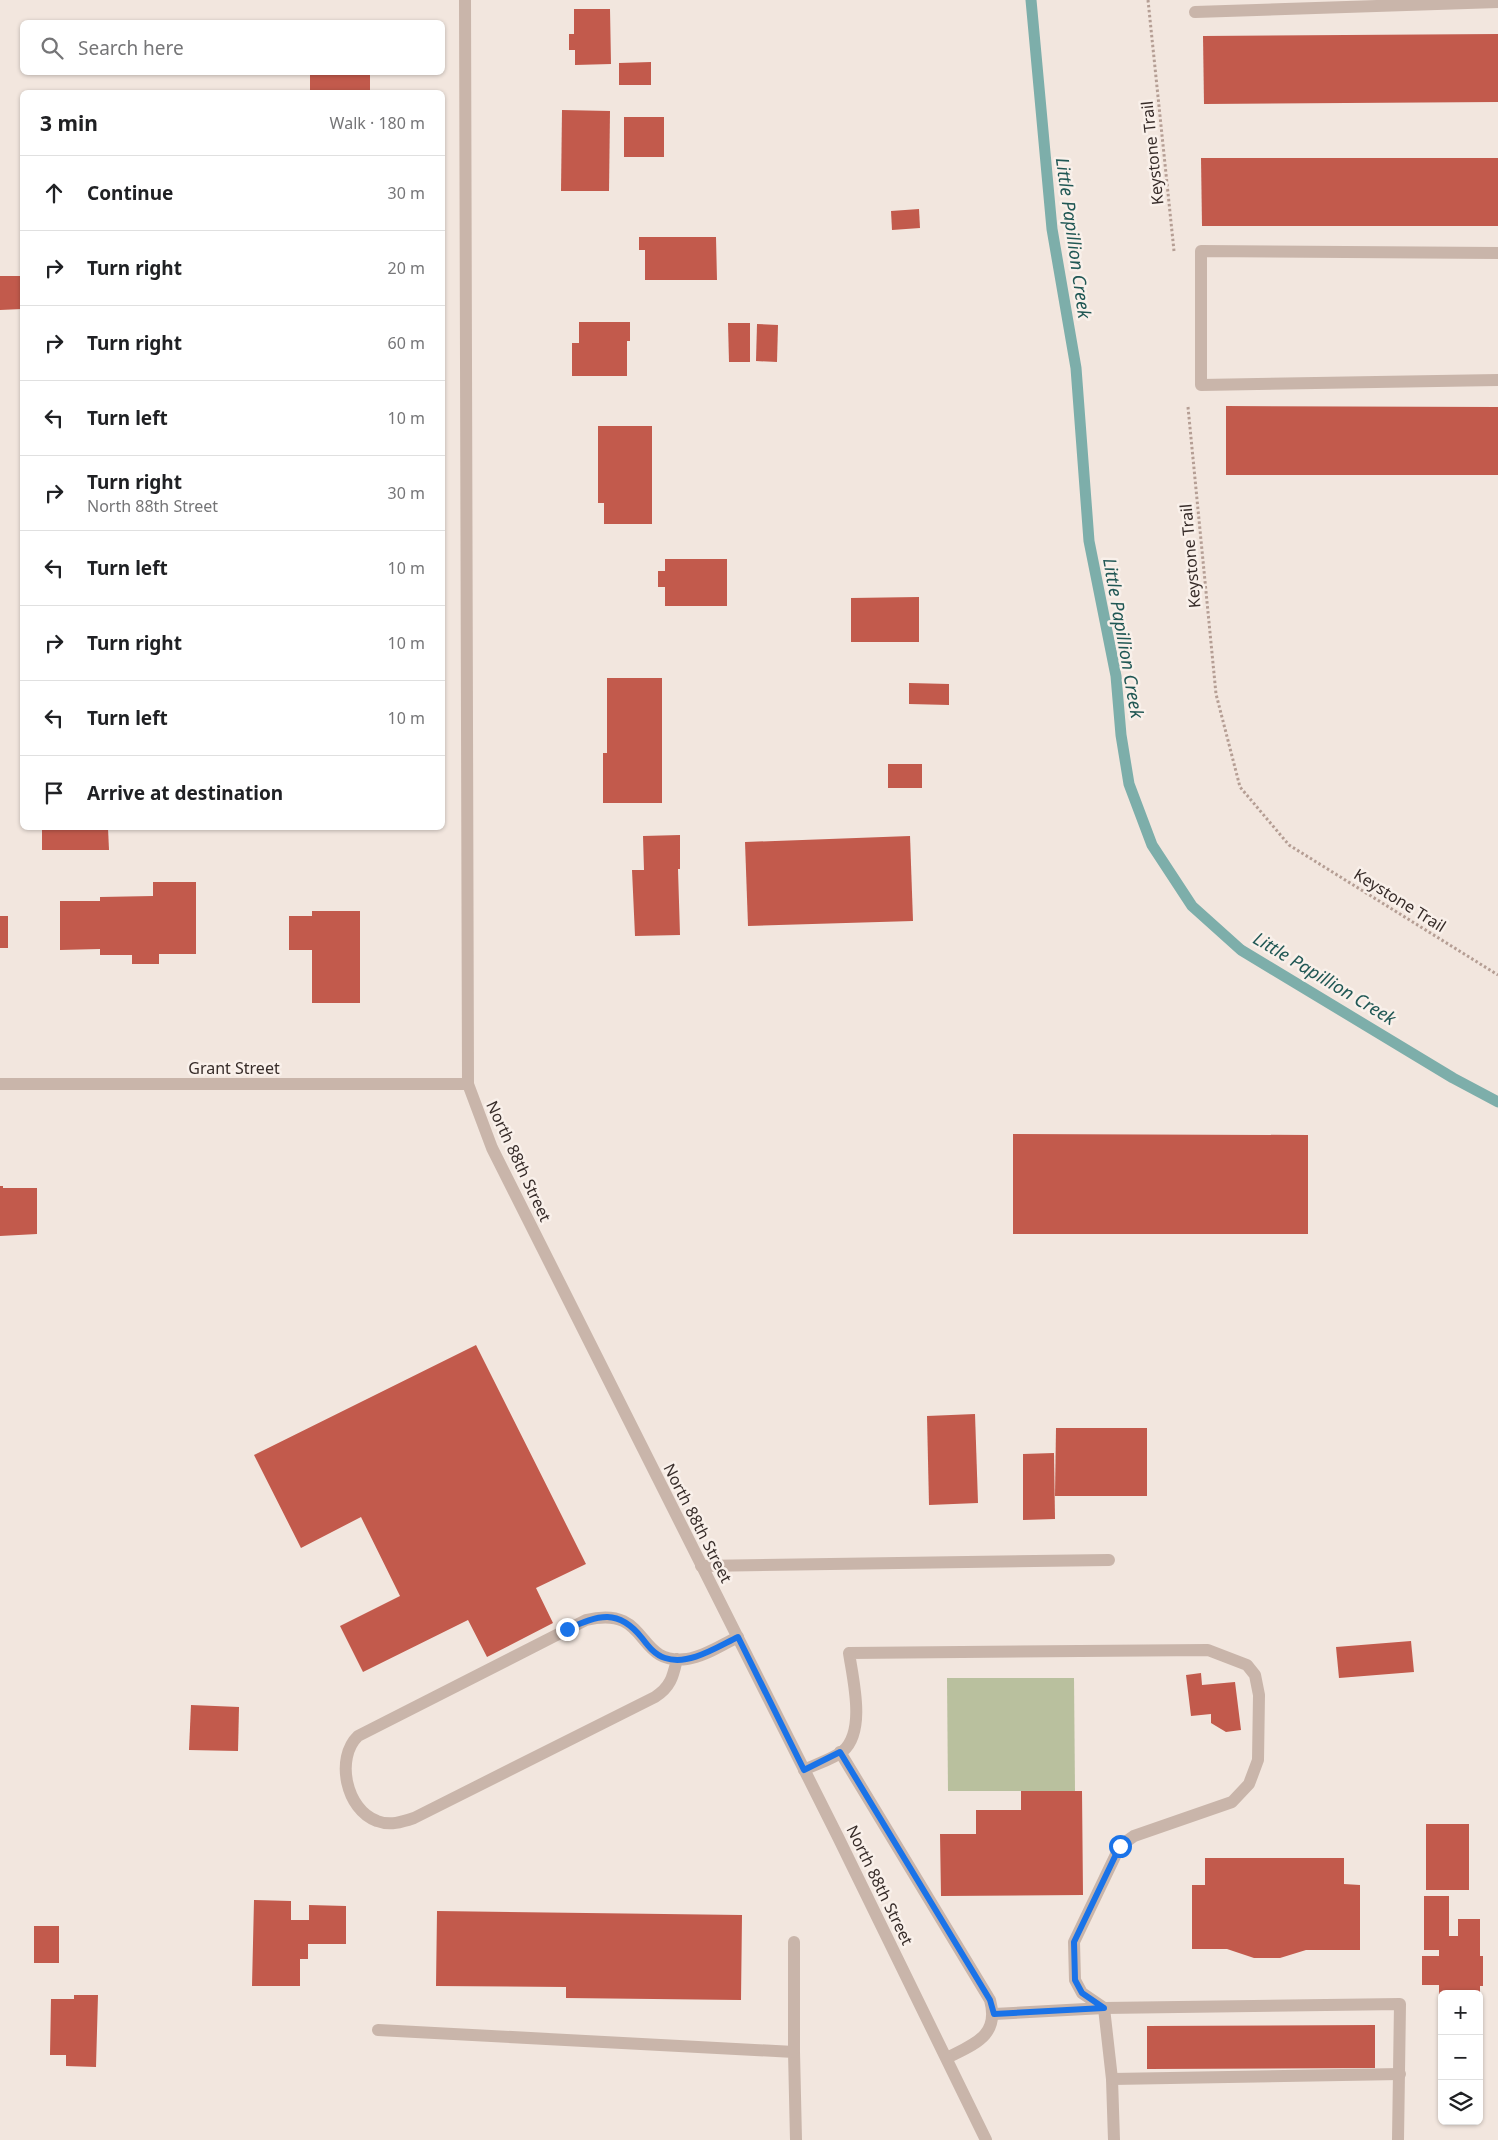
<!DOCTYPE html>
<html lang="en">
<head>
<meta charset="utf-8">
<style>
  :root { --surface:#fff; --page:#f6f6f6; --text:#202124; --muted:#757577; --line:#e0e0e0 }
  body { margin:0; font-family:"Noto Sans",sans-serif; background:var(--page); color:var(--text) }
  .controls { position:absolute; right:15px; bottom:15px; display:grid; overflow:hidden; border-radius:8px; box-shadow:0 1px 4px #0004 }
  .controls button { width:45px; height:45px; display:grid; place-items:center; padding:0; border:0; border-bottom:1px solid var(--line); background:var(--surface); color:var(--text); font:25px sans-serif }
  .stop { position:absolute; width:15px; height:15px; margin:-11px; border:4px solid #1a73e8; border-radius:50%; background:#fff }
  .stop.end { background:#1a73e8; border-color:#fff; box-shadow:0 1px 5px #0008 }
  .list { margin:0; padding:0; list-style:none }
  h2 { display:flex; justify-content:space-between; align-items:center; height:65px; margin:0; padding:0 20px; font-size:21px }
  h2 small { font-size:16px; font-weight:400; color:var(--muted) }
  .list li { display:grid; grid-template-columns:32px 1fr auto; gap:15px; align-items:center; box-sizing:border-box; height:75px; padding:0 20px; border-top:1px solid var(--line) }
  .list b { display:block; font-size:19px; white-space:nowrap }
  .list p { margin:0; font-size:16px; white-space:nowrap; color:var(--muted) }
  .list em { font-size:16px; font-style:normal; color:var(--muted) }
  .icon { flex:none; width:28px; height:28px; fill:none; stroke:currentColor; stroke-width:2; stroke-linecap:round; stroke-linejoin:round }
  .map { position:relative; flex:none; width:1498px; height:2140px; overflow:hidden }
  .search { position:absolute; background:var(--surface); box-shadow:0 1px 4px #0004; left:20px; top:20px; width:425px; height:55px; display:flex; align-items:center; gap:12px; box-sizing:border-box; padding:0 18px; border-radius:8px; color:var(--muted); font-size:19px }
  .panel { position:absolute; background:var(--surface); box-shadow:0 1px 4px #0004; left:20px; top:90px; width:425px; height:740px; border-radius:8px }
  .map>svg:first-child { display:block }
  .green { fill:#b9c09e }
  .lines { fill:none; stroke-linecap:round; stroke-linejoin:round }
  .stream { stroke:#7daeaa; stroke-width:11 }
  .building { fill:#c25a4c }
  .path { stroke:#b59e94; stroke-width:3; stroke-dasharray:2.5 2.5; stroke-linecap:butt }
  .service { stroke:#c9b5aa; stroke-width:12 }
  .minor { stroke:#c9b5aa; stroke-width:12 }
  .route { stroke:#1a73e8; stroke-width:6 }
  .labels { text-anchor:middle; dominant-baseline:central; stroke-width:5; stroke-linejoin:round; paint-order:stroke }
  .street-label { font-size:16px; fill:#372c29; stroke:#f9f0ea }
  .water-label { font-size:18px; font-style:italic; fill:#205754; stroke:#f9f0ea }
</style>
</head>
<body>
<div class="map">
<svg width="1498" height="2140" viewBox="0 0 1498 2140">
  <rect width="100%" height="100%" fill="#f2e6de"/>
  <!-- green -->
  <polygon class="green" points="947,1678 1074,1678 1075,1791 948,1791"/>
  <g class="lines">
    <!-- stream -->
    <polyline class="stream" points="1031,0 1052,229 1076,368 1089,541 1116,676 1121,735 1129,784 1152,845 1192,906 1241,950 1453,1078 1498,1102"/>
  </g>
  <!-- building -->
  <g class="building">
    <polygon points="574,9 610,9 611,64 575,65 575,50 569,50 569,34 574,34"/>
    <polygon points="1498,34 1498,102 1204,104 1203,36"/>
    <polygon points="651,62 651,85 619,85 619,63"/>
    <rect x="310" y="72" width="60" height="20"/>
    <polygon points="562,110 610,111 609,191 561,191"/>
    <rect x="624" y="117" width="40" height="40"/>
    <polygon points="1201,158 1498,158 1498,226 1202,226"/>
    <polygon points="919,209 920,228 892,230 891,211"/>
    <polygon points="639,237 716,237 717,280 645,280 645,250 639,250"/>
    <polygon points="0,276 21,276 22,309 0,310"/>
    <polygon points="579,322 630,322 630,341 627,341 627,376 572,376 572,343 579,343"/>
    <polygon points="728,323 750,323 750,362 729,362"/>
    <polygon points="757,324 778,325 777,362 756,361"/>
    <polygon points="1226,406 1498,407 1498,475 1226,475"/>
    <polygon points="598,426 652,426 652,524 604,524 604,503 598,503"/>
    <polygon points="665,559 727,559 727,606 665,606 665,587 658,587 658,571 665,571"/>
    <polygon points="919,597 919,642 851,642 851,598"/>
    <polygon points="607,678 662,678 662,803 603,803 603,753 607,753"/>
    <polygon points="909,683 949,684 949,705 909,704"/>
    <rect x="888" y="764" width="34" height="24"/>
    <polygon points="42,828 108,828 109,850 42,850"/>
    <rect x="311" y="828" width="48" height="2"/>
    <polygon points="680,835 680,869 678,869 680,935 635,936 632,870 644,870 643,836"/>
    <polygon points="910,836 913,921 748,926 745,842"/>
    <polygon points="153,882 196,882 196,954 159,954 159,964 132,964 132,955 100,955 100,949 60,950 60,901 100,901 100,897 153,896"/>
    <polygon points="312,911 360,911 360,1003 312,1003 312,950 289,950 289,916 312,916"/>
    <rect x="0" y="916" width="8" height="32"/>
    <polygon points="1013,1134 1308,1135 1308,1234 1013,1234"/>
    <polygon points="0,1186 3,1186 3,1188 37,1188 37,1234 0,1236"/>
    <polygon points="476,1345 586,1564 536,1588 553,1623 487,1657 468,1620 363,1672 340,1626 400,1596 361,1517 301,1548 254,1455"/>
    <polygon points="975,1414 978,1503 929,1505 927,1416"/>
    <polygon points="1056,1428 1147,1428 1147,1496 1055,1496"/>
    <polygon points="1054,1453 1055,1519 1023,1520 1023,1454"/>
    <polygon points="1411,1641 1414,1672 1339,1678 1336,1647"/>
    <polygon points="1201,1673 1202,1685 1235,1682 1241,1730 1226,1732 1211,1723 1211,1714 1191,1716 1186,1675"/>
    <polygon points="191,1705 239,1707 238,1751 189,1750"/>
    <polygon points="1021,1791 1082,1791 1083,1895 941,1896 940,1834 976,1834 976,1810 1021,1810"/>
    <rect x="1426" y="1824" width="43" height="66"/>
    <polygon points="1205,1858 1344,1858 1344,1884 1360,1885 1360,1950 1306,1950 1280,1958 1254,1958 1227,1949 1192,1949 1192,1885 1205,1885"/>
    <polygon points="1424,1896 1449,1896 1449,1936 1458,1936 1458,1919 1480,1919 1480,1956 1483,1956 1483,1986 1480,1986 1480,1994 1442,1994 1442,1999 1439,1999 1439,1985 1422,1985 1422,1956 1439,1956 1439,1950 1424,1950"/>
    <polygon points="254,1900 291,1901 291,1920 309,1920 309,1905 346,1906 346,1944 308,1944 308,1959 300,1959 300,1986 252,1986"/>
    <polygon points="437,1911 742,1915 741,2000 566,1998 566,1987 436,1986"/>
    <rect x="34" y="1926" width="25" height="37"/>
    <polygon points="74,1995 98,1995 96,2067 66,2066 66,2055 50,2055 51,1999 74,1999"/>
    <polygon points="1375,2025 1375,2068 1147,2069 1147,2026"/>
  </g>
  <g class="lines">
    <!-- path -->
    <g class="path">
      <polyline points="1148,0 1174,251"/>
      <polyline points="1188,407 1216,694 1240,787 1289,845 1498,975"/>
    </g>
    <!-- service -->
    <g class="service">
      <polyline points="1195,12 1498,2"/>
      <polyline points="1498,253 1201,251 1201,385 1498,380"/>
      <polyline points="701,1566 1109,1560"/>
      <path d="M 677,1659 C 673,1676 671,1687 655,1697 L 414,1818 C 402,1822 390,1826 377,1821 C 346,1810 335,1758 358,1736 L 586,1620 C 651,1604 634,1666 687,1659 C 704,1657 723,1644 738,1637"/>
      <path d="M 840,1752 L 990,2000 C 1000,2036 974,2044 947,2058"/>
      <path d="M 804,1770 C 816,1764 833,1759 843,1751 C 866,1731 853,1680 849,1653 L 1208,1650 L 1247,1665 L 1255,1675 L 1259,1695 L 1258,1760 L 1249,1784 L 1232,1802 L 1134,1836 L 1120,1846 L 1074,1942 L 1075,1980 L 1082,1993 L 1104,2008 L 1112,2079 L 1114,2140"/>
      <polyline points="994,2014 1104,2008 1400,2004 1398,2140"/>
      <polyline points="378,2030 794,2052 796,2140"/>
      <polyline points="794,2052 794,1942"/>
      <polyline points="1112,2079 1400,2074"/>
    </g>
    <!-- minor -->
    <g class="minor">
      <polyline points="465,0 468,1084 492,1148 838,1837 986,2140"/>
      <polyline points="0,1084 468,1084"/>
    </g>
  </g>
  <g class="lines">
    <!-- route -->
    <path class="route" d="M 567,1629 C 599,1615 618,1608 642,1638 C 648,1646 655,1655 665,1658 C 689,1666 717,1647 738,1637 L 804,1770 L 840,1752 L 990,2000 L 994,2014 L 1104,2008 L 1082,1993 L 1075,1980 L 1074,1942 L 1120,1846"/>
  </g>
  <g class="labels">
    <!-- street labels -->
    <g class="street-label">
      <text transform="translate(1152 153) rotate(-96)">Keystone Trail</text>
      <text transform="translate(1190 556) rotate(-95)">Keystone Trail</text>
      <text transform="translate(1400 900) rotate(32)">Keystone Trail</text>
      <text x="234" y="1068">Grant Street</text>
      <text transform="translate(519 1161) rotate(65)">North 88th Street</text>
      <text transform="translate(698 1523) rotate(63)">North 88th Street</text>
      <text transform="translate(880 1885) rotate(64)">North 88th Street</text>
    </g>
    <!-- water labels -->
    <g class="water-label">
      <text transform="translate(1074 238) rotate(82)">Little Papillion Creek</text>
      <text transform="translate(1124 638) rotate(80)">Little Papillion Creek</text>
      <text transform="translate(1325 978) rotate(31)">Little Papillion Creek</text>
    </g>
  </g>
</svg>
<div class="controls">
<button>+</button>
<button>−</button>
<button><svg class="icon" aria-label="layers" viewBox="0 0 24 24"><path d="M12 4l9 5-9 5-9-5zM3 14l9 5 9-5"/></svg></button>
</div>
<div class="stop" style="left:1120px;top:1846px"></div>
<div class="stop end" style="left:567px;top:1629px"></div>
<div class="search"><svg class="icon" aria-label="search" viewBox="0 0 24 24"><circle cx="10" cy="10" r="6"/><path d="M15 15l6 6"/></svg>Search here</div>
<section class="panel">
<h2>3 min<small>Walk · 180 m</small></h2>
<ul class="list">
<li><svg class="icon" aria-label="ahead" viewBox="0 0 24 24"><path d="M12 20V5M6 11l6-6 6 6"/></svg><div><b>Continue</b></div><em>30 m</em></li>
<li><svg class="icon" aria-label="right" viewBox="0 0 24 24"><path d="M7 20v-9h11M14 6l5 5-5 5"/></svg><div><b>Turn right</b></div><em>20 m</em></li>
<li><svg class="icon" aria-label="right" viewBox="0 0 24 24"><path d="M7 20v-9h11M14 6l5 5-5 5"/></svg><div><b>Turn right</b></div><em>60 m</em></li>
<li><svg class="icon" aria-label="left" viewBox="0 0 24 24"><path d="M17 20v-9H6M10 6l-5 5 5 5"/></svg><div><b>Turn left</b></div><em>10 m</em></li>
<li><svg class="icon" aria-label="right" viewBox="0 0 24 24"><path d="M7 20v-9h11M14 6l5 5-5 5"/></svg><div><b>Turn right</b><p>North 88th Street</p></div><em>30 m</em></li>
<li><svg class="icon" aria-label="left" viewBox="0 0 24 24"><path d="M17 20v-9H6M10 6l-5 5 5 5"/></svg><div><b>Turn left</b></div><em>10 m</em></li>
<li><svg class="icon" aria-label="right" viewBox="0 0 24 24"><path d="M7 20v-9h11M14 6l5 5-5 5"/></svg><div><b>Turn right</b></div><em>10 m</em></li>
<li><svg class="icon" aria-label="left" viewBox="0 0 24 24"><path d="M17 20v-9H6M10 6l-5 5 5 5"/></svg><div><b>Turn left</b></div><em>10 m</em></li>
<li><svg class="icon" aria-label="arrive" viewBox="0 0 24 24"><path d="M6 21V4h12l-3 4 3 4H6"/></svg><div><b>Arrive at destination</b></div></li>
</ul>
</section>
</div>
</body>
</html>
